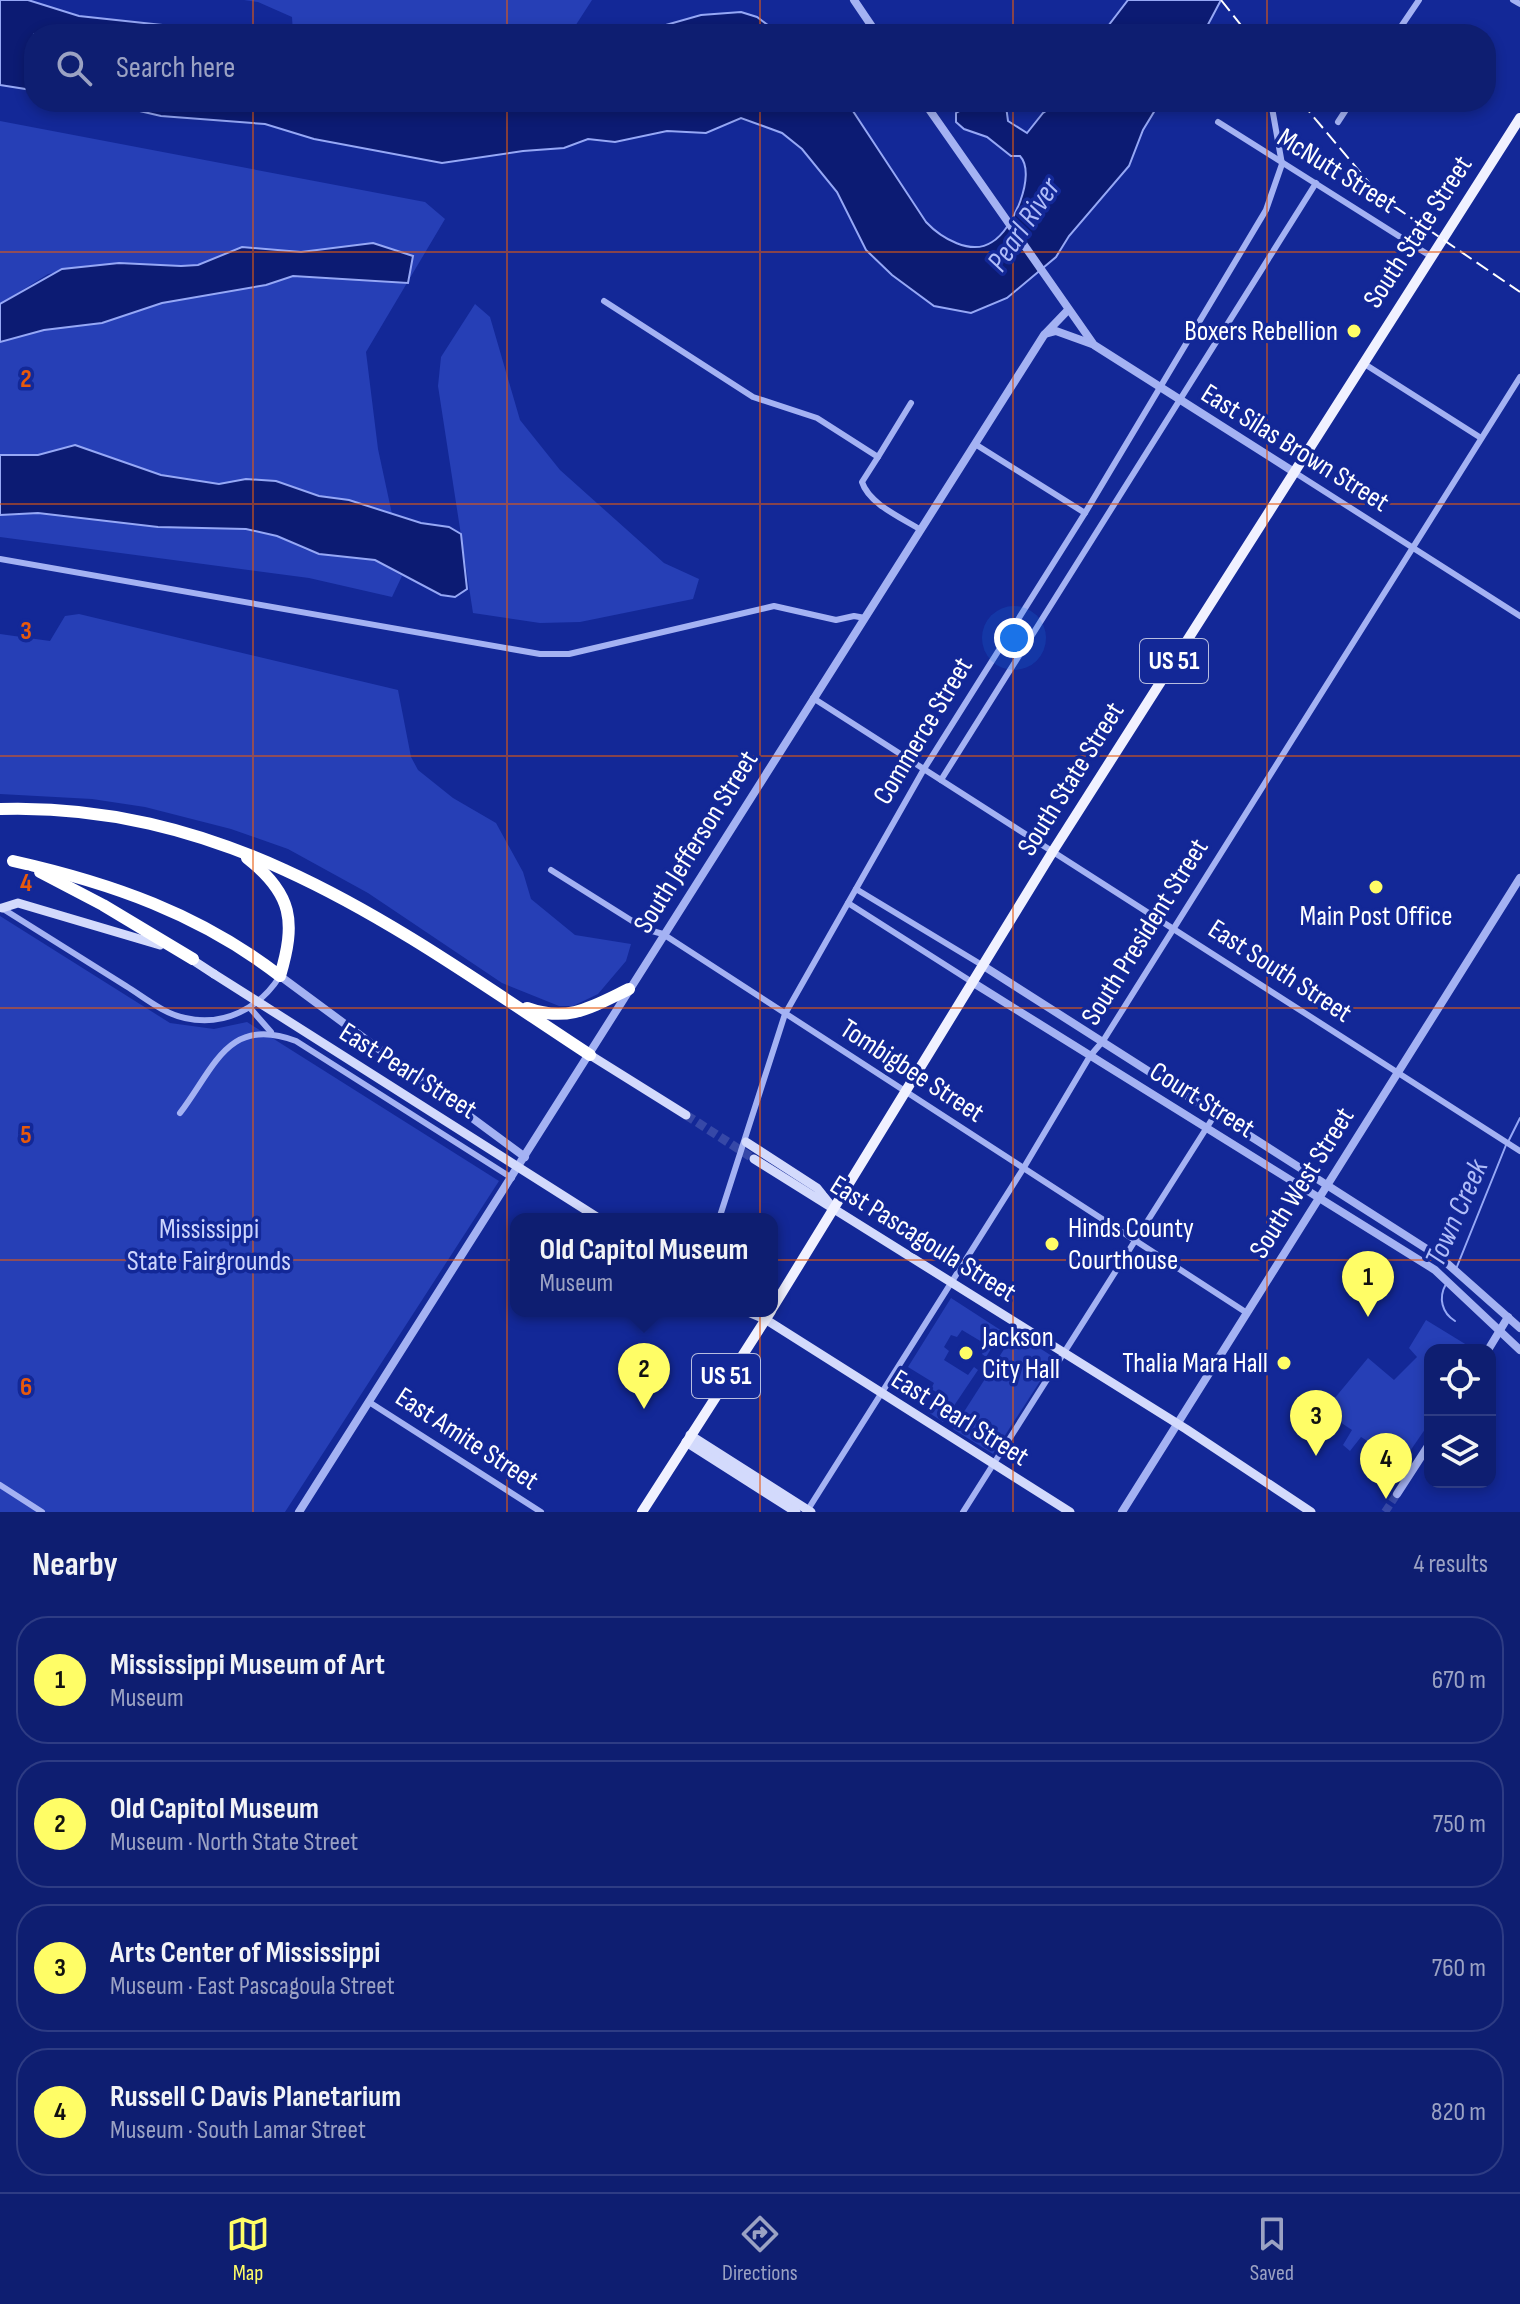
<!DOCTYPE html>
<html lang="en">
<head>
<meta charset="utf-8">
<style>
  :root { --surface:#0e1e71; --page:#172776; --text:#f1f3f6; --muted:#9ba2c3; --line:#2e3c84; --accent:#fffd66 }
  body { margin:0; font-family:"Sofia Sans Condensed",sans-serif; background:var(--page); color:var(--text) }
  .controls { position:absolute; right:24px; bottom:24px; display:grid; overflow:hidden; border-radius:16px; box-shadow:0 4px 12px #0003 }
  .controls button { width:72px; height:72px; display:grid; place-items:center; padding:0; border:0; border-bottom:2px solid var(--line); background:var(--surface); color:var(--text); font:40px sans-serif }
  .you { position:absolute; left:1014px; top:638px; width:28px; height:28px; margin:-20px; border:6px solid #fff; border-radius:50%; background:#1a73e8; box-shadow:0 0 0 12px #1a73e833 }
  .badge { display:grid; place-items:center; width:52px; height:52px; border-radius:50%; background:var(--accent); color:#111; font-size:26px; font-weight:700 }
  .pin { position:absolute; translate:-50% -66px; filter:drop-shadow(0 2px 4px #0008) }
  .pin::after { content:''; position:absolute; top:42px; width:28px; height:24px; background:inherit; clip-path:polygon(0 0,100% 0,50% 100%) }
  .popup { position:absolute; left:510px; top:1213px; width:268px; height:104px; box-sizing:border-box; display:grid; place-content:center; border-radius:16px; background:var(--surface); filter:drop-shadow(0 2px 6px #0005); font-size:26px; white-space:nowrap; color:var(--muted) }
  .popup b { font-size:30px; color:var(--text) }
  .popup::after { content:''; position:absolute; left:50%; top:100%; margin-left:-16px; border:16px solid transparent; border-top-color:var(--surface) }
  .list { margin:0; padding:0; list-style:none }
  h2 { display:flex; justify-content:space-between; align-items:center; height:104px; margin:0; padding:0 32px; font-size:34px }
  h2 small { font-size:26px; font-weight:400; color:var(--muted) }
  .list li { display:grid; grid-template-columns:52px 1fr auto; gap:24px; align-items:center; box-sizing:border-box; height:128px; margin:0 16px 16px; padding:0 16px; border:2px solid var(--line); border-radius:32px }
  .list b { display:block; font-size:30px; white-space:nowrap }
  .list p { margin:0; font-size:26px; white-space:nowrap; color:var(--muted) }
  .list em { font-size:26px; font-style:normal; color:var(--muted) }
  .icon { flex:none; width:44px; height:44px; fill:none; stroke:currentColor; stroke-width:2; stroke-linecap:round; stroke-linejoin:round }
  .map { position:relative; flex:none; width:1520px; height:1512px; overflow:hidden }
  .search { position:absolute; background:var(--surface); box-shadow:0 4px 12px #0003; left:24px; right:24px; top:24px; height:88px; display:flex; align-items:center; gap:20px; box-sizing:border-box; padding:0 28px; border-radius:32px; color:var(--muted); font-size:30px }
  .sheet { height:680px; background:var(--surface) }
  nav { display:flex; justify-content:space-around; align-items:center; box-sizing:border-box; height:112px; border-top:2px solid var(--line); background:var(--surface); font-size:22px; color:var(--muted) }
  nav a { display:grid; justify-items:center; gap:4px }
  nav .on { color:var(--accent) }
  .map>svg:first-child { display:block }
  .green { fill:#263fb6 }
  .water { fill:#0c1b73; stroke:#96a8f6; stroke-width:2 }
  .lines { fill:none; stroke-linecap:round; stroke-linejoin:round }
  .stream { stroke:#96a8f6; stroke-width:2 }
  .tertiary-tunnel { stroke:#3648a7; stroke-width:8; stroke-dasharray:8 4; stroke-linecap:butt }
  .secondary-tunnel { stroke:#3648a7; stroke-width:9; stroke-dasharray:9 4.5; stroke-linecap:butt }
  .minor { stroke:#a4b2f3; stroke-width:6 }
  .tertiary { stroke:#a4b2f3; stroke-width:8 }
  .secondary { stroke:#d3dafc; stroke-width:9 }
  .primary { stroke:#f0f1ff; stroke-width:10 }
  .motorway { stroke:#fff; stroke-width:12 }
  .rail { stroke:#fff; stroke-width:2; stroke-dasharray:14 6; stroke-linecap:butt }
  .secondary-bridge { stroke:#d3dafc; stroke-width:9 }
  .grid { fill:none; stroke:#e8590c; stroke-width:2; stroke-opacity:0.55 }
  .poi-dot { fill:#fffd66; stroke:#132897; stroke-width:3 }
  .labels { text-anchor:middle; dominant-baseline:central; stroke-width:7; stroke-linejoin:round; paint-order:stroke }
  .shield { fill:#132897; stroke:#b8bee0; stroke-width:2 }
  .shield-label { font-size:26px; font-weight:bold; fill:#fff }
  .street-label { font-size:28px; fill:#fff; stroke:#132897 }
  .poi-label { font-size:28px; fill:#fff; stroke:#132897; text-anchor:end }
  .park-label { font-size:28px; fill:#ccd4fd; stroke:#132897 }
  .water-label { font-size:30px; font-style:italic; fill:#b0bdf9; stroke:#132897 }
  .grid-label { font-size:26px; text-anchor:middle; font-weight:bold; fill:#e8590c; stroke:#132897; stroke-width:7; stroke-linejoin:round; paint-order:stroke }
</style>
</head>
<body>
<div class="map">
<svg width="1520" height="1512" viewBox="0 0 1520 1512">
  <rect width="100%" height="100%" fill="#132897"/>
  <!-- green -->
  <g class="green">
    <polygon points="244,0 592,0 570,34 293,34 292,17 258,2"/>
    <polygon points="0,121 425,202 445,219 366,352 378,449 392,514 349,500 319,496 276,481 246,479 219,484 161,475 75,445 39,455 0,455 0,342 44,330 102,323 162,303 266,285 293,276 407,283 400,251 373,243 301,252 242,247 198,265 91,265 48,274 0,304"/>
    <polygon points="475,304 490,317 520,420 560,470 664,563 699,579 693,599 580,622 540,623 473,613 438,386 441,357"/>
    <polygon points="38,513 158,527 246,529 277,536 306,550 375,560 402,576 392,597 309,578 0,537 0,515"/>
    <polygon points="79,614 398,690 411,757 418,770 453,798 496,823 523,872 531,899 575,935 631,944 626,961 598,994 573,1006 559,1006 502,983 368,893 288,849 231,829 145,807 92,799 0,794 0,634 50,641 65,616"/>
    <polygon points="0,916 170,1023 214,1029 247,1022 499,1181 285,1512 0,1512"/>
    <polygon points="951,1298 1002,1331 986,1357 982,1354 987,1345 962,1330 957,1337 951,1335 944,1347 949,1351 944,1360 968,1375 974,1367 978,1370 943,1422 928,1412 940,1394 931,1389 934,1383 908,1367"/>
    <polygon points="1426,1320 1475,1350 1430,1350 1430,1422 1386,1486 1373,1478 1388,1454 1361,1437 1350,1451 1343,1445 1352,1430 1328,1414 1324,1419 1318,1409 1329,1405 1368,1358 1394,1380 1417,1357 1409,1348"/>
    <polygon points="1015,1332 1055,1358 993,1454 953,1429"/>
  </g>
  <!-- water -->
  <g class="water">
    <polygon points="0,0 28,0 79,16 246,34 34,34 32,90 0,85"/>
    <polygon points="1128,0 1221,0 1203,34 1102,34"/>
    <polygon points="741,12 757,17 780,34 634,34 701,15"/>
    <path d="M 101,102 L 847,102 L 926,222 C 941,238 971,256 992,242 C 1013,230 1037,174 1020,156 L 1011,156 L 987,137 L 964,129 L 956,122 L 956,113 C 971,104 992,98 1006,106 L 1008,121 L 1027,133 L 1043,113 L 1060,102 L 1160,102 L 1143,130 L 1129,166 L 1069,236 L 1056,257 L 1007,298 L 971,313 L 934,306 L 892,275 L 866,250 L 837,192 L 802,149 L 782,133 L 741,118 L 706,133 L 667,131 L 615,142 L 588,139 L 564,148 L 523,151 L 442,163 L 314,139 L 265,124 L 161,116 Z"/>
    <polygon points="373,243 413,256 408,283 293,276 266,285 162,303 102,323 44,330 0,342 0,304 62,269 119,263 181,266 198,265 242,247 301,252"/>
    <polygon points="75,445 161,475 219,484 246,479 276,481 319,496 349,500 421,523 449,527 461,534 467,589 455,597 441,595 375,560 319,554 277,536 246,529 158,527 38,513 0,515 0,455 38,455"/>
  </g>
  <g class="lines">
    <!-- stream -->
    <g class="stream">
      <polyline points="1509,1140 1520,1118"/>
      <polyline points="1456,1269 1506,1145"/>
      <path d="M 1446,1284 C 1438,1298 1442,1313 1455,1321"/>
    </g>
    <!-- tertiary-tunnel -->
    <polyline class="tertiary-tunnel" points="1385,1512 1397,1494"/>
    <!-- secondary-tunnel -->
    <polyline class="secondary-tunnel" points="686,1115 754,1159"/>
    <!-- minor -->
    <g class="minor">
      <polyline points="1513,0 1520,4"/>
      <polyline points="1396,34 1419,0"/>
      <polyline points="1218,122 1432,257"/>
      <polyline points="1338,122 1351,102"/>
      <path d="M 604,301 L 753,397 L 817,418 L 878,457 L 862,482 C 869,504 902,518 921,530"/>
      <polyline points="1363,363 1481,438"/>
      <polyline points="975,444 1085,513"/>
      <polyline points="878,457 911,403"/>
      <polyline points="1294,472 1520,616"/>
      <polyline points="0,559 540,654 569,654 774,606 836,620 854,616 865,618"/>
      <polyline points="813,698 1520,1151"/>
      <polyline points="941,780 1316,183"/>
      <polyline points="551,870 645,929 663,934 1247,1313"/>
      <polyline points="856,889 982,965"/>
      <polyline points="848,903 972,982"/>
      <path d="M 0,907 C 42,933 84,960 126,986 C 144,997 164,1014 185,1018 C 224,1027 260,1008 280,976"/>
      <polyline points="250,1008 271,1032"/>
      <path d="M 180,1113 C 215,1067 228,1015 296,1041 L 512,1178"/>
      <polyline points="719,1219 785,1014 924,769 1085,513 1266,210 1282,164 1271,102"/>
      <polyline points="369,1402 541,1512"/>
      <polyline points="0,1485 42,1512"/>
      <polyline points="807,1511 1023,1169 1090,1056 1103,1041 1520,377"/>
      <polyline points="963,1512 1216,1113"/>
    </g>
    <!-- tertiary -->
    <g class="tertiary">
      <polyline points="854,0 877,34"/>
      <polyline points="924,102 1094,345 1294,472"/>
      <polyline points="1045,334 1056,331 1092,344"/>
      <polyline points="982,965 1441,1258 1520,1328"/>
      <polyline points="280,976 525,1157"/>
      <polyline points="972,982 1435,1270 1520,1350"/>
      <polyline points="1488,1350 1508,1317"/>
      <polyline points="1397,1494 1430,1443"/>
      <polyline points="299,1512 1044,335 1068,310"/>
      <polyline points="1122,1512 1520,878"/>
    </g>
    <!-- secondary -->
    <g class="secondary">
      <polyline points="2,908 18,903 160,945"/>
      <polyline points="188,957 214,974"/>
      <polyline points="590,1055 686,1115"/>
      <polyline points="746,1142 817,1188 829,1203"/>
      <polyline points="754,1159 1186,1429 1311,1512"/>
      <polyline points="746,1311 765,1319 1070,1512"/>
      <polyline points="690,1435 811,1512"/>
      <polyline points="686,1442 796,1512"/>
    </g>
    <!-- primary -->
    <g class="primary">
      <polyline points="772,1309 1053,851 1520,118"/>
      <polyline points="642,1512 771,1311"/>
    </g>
    <!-- motorway -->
    <g class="motorway">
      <path d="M 0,809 C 235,802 404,933 590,1055"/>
      <path d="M 13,861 C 111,883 200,914 280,976 C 296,922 293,894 247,858"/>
      <polyline points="40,872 103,905 193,959"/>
      <path d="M 527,1008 C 568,1023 592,1007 629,989"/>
    </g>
    <!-- rail -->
    <g class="rail">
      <polyline points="1221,0 1248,34"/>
      <polyline points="1301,102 1382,198 1520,292"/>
    </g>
    <!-- secondary-bridge -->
    <polyline class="secondary-bridge" points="214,974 600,1219"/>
  </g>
  <!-- grid -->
  <path class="grid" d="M 253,0 L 253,34M 507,0 L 507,34M 760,0 L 760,34M 1013,0 L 1013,34M 1267,0 L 1267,34M 253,102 L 253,1512M 507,102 L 507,1512M 760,102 L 760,1512M 1013,102 L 1013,1512M 1267,102 L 1267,1512M 0,252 L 1520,252M 0,504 L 1520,504M 0,756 L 1520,756M 0,1008 L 1520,1008M 0,1260 L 1520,1260"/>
  <!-- markers -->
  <g class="poi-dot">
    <circle cx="1354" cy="331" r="8"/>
    <circle cx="1376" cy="887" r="8"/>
    <circle cx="1052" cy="1244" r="8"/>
    <circle cx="966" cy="1353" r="8"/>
    <circle cx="1284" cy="1363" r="8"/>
  </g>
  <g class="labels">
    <!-- shield labels -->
    <g class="shield">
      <rect x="1140" y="639" width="68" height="44" rx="6"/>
      <rect x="692" y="1354" width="68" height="44" rx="6"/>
    </g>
    <g class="shield-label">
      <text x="1174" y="661">US 51</text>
      <text x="726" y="1376">US 51</text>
    </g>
    <!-- street labels -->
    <g class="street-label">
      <text transform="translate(1337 171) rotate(32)">McNutt Street</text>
      <text transform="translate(1418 232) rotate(-57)">South State Street</text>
      <text transform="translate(1295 448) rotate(32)">East Silas Brown Street</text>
      <text transform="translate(923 731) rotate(-59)">Commerce Street</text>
      <text transform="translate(1071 779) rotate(-58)">South State Street</text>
      <text transform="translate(696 842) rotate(-58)">South Jefferson Street</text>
      <text transform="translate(1145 932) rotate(-58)">South President Street</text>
      <text transform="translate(1280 971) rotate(33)">East South Street</text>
      <text transform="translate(408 1071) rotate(32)">East Pearl Street</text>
      <text transform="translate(912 1071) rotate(33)">Tombigbee Street</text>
      <text transform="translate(1202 1100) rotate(32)">Court Street</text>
      <text transform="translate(1302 1183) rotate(-58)">South West Street</text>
      <text transform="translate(923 1239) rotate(32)">East Pascagoula Street</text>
      <text transform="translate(960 1418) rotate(32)">East Pearl Street</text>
      <text transform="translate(467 1439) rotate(33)">East Amite Street</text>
    </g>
    <!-- poi labels -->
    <g class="poi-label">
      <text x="1338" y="331">Boxers Rebellion</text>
      <text x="1376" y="916" text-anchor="middle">Main Post Office</text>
      <text x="1068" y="1228" text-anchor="start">Hinds County<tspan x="1068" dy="32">Courthouse</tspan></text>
      <text x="982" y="1337" text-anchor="start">Jackson<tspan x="982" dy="32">City Hall</tspan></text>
      <text x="1268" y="1363">Thalia Mara Hall</text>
    </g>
    <!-- park labels -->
    <g class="park-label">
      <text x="209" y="1229">Mississippi<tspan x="209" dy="32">State Fairgrounds</tspan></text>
    </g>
    <!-- water labels -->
    <g class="water-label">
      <text transform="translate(1024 225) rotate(-56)">Pearl River</text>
      <text transform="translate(1457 1213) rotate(-66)">Town Creek</text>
    </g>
  </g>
  <g class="grid-label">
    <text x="26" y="387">2</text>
    <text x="26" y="639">3</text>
    <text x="26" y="891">4</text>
    <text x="26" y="1143">5</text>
    <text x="26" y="1395">6</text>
  </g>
</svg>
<div class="controls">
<button><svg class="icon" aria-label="locate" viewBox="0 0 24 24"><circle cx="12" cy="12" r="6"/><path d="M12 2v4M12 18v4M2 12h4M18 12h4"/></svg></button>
<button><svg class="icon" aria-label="layers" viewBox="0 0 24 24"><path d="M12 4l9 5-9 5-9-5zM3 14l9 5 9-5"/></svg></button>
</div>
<div class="you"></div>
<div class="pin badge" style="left:1368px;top:1317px">1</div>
<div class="pin badge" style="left:644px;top:1409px">2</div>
<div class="popup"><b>Old Capitol Museum</b>Museum</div>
<div class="pin badge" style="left:1316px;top:1456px">3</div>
<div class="pin badge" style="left:1386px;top:1499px">4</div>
<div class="search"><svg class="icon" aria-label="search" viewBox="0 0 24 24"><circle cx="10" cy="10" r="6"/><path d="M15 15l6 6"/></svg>Search here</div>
</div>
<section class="sheet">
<h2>Nearby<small>4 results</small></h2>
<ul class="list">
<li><span class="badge">1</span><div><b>Mississippi Museum of Art</b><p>Museum</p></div><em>670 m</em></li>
<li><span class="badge">2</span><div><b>Old Capitol Museum</b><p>Museum · North State Street</p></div><em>750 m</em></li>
<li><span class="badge">3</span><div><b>Arts Center of Mississippi</b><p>Museum · East Pascagoula Street</p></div><em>760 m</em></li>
<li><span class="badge">4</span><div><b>Russell C Davis Planetarium</b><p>Museum · South Lamar Street</p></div><em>820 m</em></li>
</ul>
</section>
<nav>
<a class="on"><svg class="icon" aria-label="map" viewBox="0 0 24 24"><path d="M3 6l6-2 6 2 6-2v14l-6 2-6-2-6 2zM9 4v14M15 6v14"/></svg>Map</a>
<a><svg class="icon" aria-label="directions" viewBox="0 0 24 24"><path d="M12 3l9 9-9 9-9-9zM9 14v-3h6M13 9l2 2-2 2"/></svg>Directions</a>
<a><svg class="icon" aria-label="saved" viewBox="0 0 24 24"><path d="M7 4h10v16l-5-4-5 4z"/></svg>Saved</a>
</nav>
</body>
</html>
